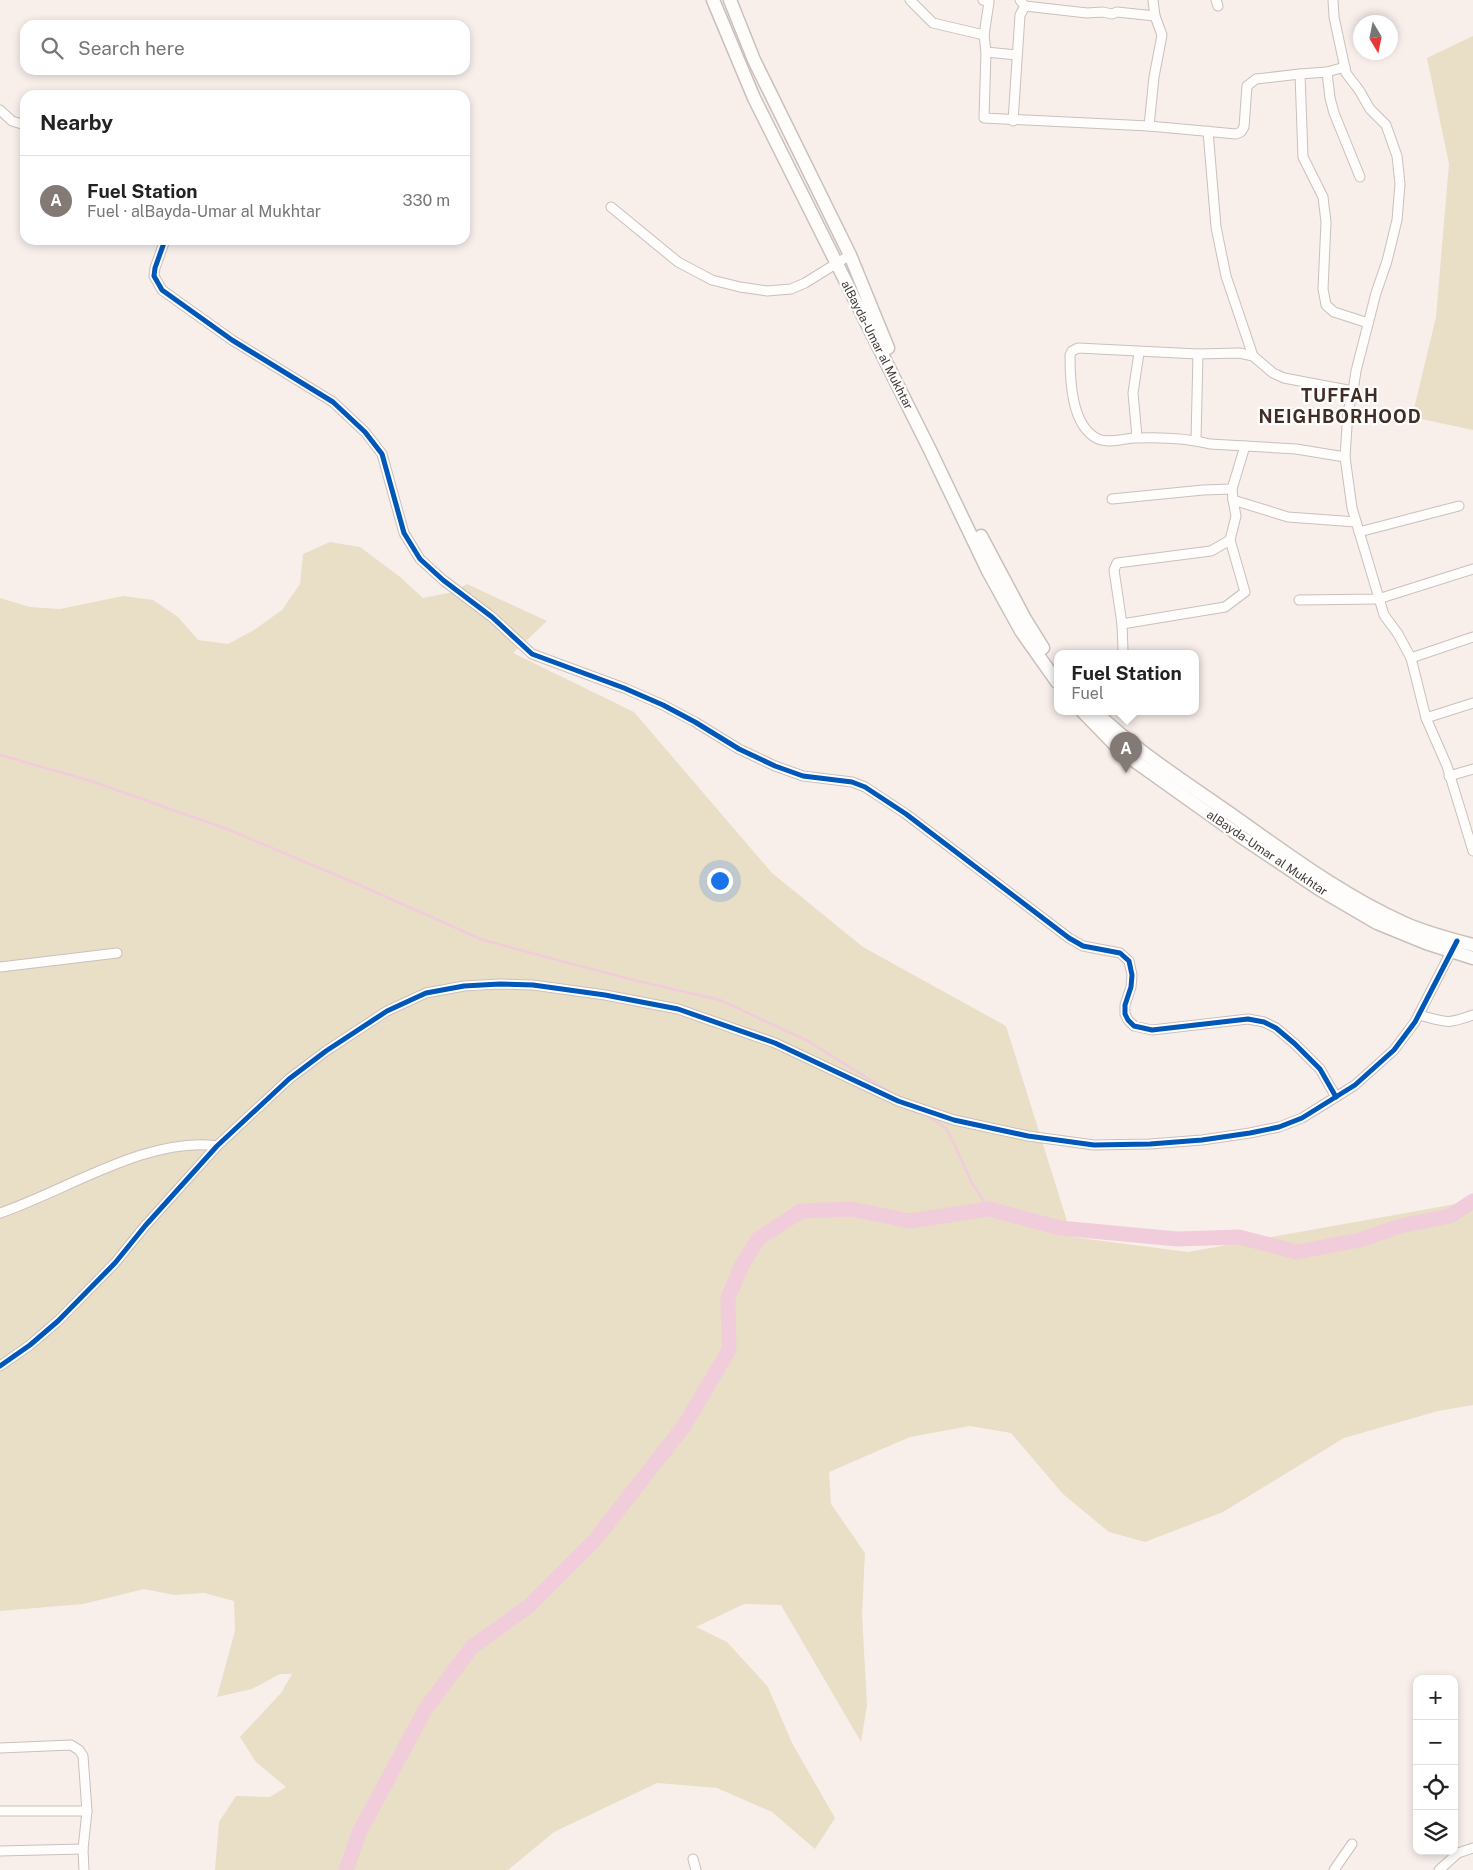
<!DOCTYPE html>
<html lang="en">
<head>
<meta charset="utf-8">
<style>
  :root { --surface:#fff; --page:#f2f2f2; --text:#222; --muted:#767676; --line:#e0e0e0; --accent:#837975 }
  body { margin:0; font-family:"Public Sans",sans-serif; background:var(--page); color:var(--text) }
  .controls { position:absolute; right:15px; bottom:15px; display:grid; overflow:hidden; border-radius:10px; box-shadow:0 2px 8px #0003 }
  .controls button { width:45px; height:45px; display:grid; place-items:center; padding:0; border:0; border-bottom:1px solid var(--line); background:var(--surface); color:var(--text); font:25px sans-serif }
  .compass { position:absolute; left:1353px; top:15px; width:45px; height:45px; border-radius:50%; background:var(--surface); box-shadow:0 2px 8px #0003; rotate:170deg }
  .you { position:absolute; left:719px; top:880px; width:18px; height:18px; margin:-12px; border:4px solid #fff; border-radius:50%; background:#1a73e8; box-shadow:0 0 0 8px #1a73e833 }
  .badge { display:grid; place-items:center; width:32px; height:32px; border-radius:50%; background:var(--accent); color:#fff; font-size:16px; font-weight:700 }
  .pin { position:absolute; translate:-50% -41px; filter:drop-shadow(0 1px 2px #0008) }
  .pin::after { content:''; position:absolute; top:26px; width:18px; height:15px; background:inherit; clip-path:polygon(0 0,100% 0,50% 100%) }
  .popup { position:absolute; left:1054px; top:650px; width:145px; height:65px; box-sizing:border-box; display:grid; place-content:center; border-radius:10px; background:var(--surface); filter:drop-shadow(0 1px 4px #0005); font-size:16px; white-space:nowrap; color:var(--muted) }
  .popup b { font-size:19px; color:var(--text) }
  .popup::after { content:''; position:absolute; left:50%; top:100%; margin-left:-10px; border:10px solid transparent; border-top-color:var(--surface) }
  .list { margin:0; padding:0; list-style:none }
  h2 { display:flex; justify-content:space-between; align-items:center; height:65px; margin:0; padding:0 20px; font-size:21px }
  h2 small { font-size:16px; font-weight:400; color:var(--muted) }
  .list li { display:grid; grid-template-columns:32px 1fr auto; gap:15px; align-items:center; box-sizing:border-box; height:90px; padding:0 20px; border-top:1px solid var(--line) }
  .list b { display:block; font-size:19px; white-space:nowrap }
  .list p { margin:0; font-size:16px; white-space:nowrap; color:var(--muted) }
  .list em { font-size:16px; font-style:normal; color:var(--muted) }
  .icon { flex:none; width:28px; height:28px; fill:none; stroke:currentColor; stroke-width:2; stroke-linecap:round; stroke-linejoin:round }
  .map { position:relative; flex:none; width:1473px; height:1870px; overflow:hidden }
  .search { position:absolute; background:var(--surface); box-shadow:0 2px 8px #0003; left:20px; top:20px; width:450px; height:55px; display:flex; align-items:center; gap:12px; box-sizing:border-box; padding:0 18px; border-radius:15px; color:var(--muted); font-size:19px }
  .panel { position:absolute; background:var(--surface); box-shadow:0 2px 8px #0003; left:20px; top:90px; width:450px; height:155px; border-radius:15px }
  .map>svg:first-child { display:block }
  .green { fill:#e9dec6 }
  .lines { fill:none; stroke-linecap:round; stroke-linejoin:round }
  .stream { stroke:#f1cddc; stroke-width:2.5 }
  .river { stroke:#f1cddc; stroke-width:15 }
  .minor-casing { stroke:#c9c0bc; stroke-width:11 }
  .secondary-casing { stroke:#c9c0bc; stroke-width:15 }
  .minor { stroke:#fefdfc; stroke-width:9 }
  .secondary { stroke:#fefdfc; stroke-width:12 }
  .cycleway-casing { stroke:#fefefe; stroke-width:8 }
  .cycleway { stroke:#0057b8; stroke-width:5 }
  .labels { text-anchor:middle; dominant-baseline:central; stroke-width:4.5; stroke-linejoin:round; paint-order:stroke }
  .street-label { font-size:12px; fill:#443936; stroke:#fefefe }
  .district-label { font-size:18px; font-weight:bold; letter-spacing:1px; fill:#412d26; stroke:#fefefe }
</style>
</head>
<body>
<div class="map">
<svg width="1473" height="1870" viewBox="0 0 1473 1870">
  <rect width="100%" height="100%" fill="#f8efeb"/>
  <!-- green -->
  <g class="green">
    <polygon points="1473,36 1473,430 1412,417 1436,317 1449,164 1427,58"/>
    <polygon points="330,542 360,547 400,577 423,598 453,592 467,584 547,621 513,653 634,712 772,873 863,947 1006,1026 1072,1237 1188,1252 1473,1201 1473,1405 1438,1411 1344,1438 1223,1512 1145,1542 1109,1532 1063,1494 1011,1433 970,1426 910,1437 829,1472 831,1504 865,1553 862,1614 867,1705 861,1742 781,1605 744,1604 696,1627 727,1642 768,1687 792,1743 835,1818 815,1849 772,1812 717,1788 657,1783 554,1832 508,1870 215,1870 219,1822 236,1796 270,1797 286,1787 256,1762 240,1737 281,1693 292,1674 280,1674 252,1689 217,1697 235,1631 234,1601 204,1593 174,1595 144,1589 83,1604 0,1611 0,598 30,607 60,609 123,596 153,600 178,617 198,640 228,644 254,630 282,610 300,584 303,554"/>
  </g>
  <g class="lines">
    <!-- stream -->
    <g class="stream">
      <polyline points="0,755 91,781 227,829 355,883 483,940 629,979 720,1000 808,1041 898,1097"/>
      <polyline points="924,1114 947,1129 972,1183 989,1209"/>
    </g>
    <!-- river -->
    <polyline class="river" points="346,1870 359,1833 426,1708 472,1647 529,1606 594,1541 684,1426 729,1350 728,1298 741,1267 758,1239 801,1211 851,1209 910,1221 989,1209 1060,1228 1177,1239 1239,1237 1297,1252 1360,1240 1400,1226 1450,1216 1473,1201"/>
    <defs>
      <g id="minor">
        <polyline points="910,0 933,23 984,35"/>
        <polyline points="983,0 989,2 984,35 986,52 984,118 1149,126 1236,134 1241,132 1244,127 1247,86 1256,79 1300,74 1327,72 1345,67"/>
        <polyline points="1216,0 1218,6"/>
        <polyline points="1333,0 1334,17 1346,73 1359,90 1370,109 1386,125 1397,156 1400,184 1397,220 1387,261 1376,293 1356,371 1353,391 1348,411 1345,457 1352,508 1384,615 1398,634 1411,658 1426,718 1447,766 1473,851"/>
        <polyline points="1025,6 1087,13 1103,12 1112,14 1117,12 1155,16"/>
        <polyline points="986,52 1017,55"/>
        <polyline points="1327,72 1330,98 1334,113 1360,177"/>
        <polyline points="1300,74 1303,157 1323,197 1326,222 1323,289 1326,305 1334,312 1368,323"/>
        <polyline points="0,110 12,121 25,125"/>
        <polyline points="1013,121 1020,15 1025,6 1020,0"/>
        <polyline points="1149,126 1154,77 1162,35 1155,16 1153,0"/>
        <polyline points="1208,131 1216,227 1226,276 1253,356"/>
        <polyline points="611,207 678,262 712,280 740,287 767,291 791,289 805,283 850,255"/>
        <polyline points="165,240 155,268 154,276 162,290 232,340 333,402 365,432 382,454 404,533 420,559 443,580 492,617 532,654 624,688 663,705 695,722 739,749 775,766 803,776 852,782 865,787 906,814 1069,938 1083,946 1120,953 1129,961 1132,975 1131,987 1125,1005 1125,1014 1128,1020 1134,1026 1152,1030 1248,1019 1264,1022 1276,1028 1295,1044 1320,1069 1336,1097"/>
        <polyline points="1137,437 1133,393 1139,353"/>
        <polyline points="1196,440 1198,354"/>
        <path d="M 1345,457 L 1296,449 L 1210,444 C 1187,438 1160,437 1136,438 C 1125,438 1109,444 1098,439 C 1071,426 1070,380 1070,355 L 1072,351 L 1078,348 L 1198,354 L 1239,353 L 1253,356 L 1273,373 L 1284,378 L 1353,391"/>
        <polyline points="1112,499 1203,490 1232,489"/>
        <polyline points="1233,500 1288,517 1356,522"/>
        <polyline points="1359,532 1459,506"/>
        <polyline points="1299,600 1378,599 1473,569"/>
        <polyline points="1122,624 1225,607 1245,592 1230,540 1236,516 1233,500 1232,489 1245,446"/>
        <polyline points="1123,650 1122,624 1114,570 1117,563 1211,551 1230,540"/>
        <polyline points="1411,658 1473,637"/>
        <polyline points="1426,718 1473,703"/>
        <polyline points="1449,776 1473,769"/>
        <polyline points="0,967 117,953"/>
        <path d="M 1419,1015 C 1446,1022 1446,1025 1473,1015"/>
        <path d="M 0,1213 C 63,1192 150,1135 217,1146"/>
        <polyline points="0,1366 30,1345 58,1321 115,1263 145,1226 217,1146 289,1079 326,1051 387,1011 426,993 464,986 500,984 533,985 605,995 678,1009 775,1043 898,1101 954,1120 1028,1136 1094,1145 1150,1144 1202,1140 1250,1133 1279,1127 1302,1118 1336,1097 1355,1085 1394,1050 1415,1022 1453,948"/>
        <polyline points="0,1748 71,1745 79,1750 83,1756 87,1811 83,1849 84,1870"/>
        <polyline points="0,1811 87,1811"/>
        <polyline points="0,1851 83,1849"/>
        <polyline points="693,1859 696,1870"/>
        <polyline points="1334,1870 1352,1844"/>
        <polyline points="1439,1870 1458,1853 1473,1848"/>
      </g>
      <g id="secondary">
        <polyline points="713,0 754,98 929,448 988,571 1021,631 1057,682"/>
        <polyline points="730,0 754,60 850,255 888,348"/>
        <polyline points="981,536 1025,619 1043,648"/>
        <polyline points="1083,712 1122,752 1240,836 1319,889 1377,923 1426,943 1473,958"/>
        <path d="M 1096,712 C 1134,749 1179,778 1222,808 C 1281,849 1339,894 1404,923 C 1426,933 1450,939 1473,945"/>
      </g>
    </defs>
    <!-- minor casing -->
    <use href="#minor" class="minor-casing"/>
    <!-- secondary casing -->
    <use href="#secondary" class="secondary-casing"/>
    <!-- minor -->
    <use href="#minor" class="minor"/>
    <!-- secondary -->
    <use href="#secondary" class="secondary"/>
    <defs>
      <g id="cycleway">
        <polyline points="165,240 155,268 154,276 162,290 232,340 333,402 365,432 382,454 404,533 420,559 443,580 492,617 532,654 624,688 663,705 695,722 739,749 775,766 803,776 852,782 865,787 906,814 1069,938 1083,946 1120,953 1129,961 1132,975 1131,987 1125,1005 1125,1014 1128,1020 1134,1026 1152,1030 1248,1019 1264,1022 1276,1028 1295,1044 1320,1069 1336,1097"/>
        <polyline points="0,1366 30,1345 58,1321 115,1263 145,1226 217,1146 289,1079 326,1051 387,1011 426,993 464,986 500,984 533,985 605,995 678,1009 775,1043 898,1101 954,1120 1028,1136 1094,1145 1150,1144 1202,1140 1250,1133 1279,1127 1302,1118 1355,1085 1394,1050 1415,1022 1457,941"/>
      </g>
    </defs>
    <!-- cycleway casing -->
    <use href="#cycleway" class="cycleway-casing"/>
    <!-- cycleway -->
    <use href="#cycleway" class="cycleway"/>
  </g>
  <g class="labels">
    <!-- street labels -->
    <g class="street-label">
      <text transform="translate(877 345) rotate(63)">alBayda-Umar al Mukhtar</text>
      <text transform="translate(1267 853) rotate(34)">alBayda-Umar al Mukhtar</text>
    </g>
    <!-- district labels -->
    <g class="district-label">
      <text x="1340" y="395">TUFFAH<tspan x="1340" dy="21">NEIGHBORHOOD</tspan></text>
    </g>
  </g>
</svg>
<div class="controls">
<button>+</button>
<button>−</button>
<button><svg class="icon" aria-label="locate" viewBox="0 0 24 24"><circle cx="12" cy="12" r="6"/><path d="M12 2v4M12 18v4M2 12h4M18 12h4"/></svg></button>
<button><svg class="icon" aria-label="layers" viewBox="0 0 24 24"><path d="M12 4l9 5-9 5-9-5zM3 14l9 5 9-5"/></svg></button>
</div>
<svg class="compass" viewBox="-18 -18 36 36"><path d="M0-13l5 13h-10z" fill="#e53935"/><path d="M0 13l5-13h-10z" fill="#767676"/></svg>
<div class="you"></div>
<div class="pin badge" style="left:1126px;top:773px">A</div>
<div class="popup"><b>Fuel Station</b>Fuel</div>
<div class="search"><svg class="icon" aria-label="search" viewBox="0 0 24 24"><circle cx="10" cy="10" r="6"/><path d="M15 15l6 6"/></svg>Search here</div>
<section class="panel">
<h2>Nearby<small></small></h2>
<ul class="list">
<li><span class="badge">A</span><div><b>Fuel Station</b><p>Fuel · alBayda-Umar al Mukhtar</p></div><em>330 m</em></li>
</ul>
</section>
</div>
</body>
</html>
